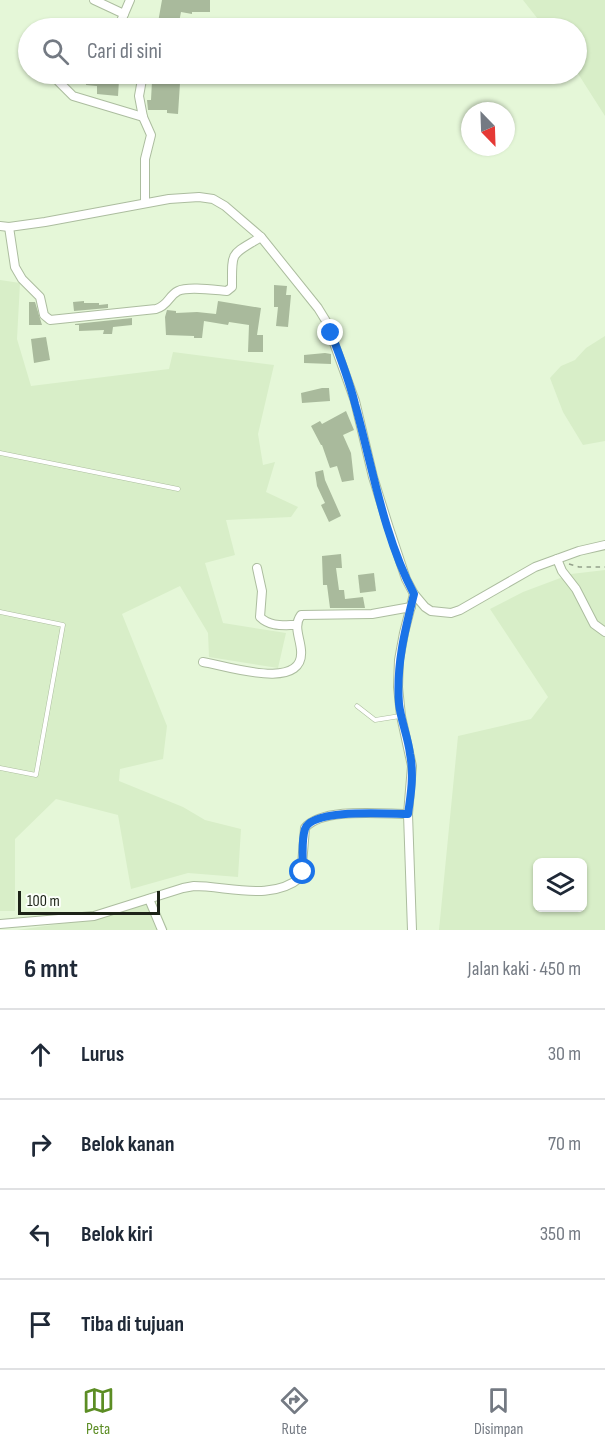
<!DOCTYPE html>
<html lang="id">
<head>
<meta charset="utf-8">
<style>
  :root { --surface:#fff; --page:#f6f6f7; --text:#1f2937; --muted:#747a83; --line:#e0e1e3; --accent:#5c8d24 }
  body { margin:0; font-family:"Sofia Sans Condensed",sans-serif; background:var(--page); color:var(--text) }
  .controls { position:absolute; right:18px; bottom:18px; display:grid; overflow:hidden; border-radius:9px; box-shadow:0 2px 4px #0004 }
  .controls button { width:54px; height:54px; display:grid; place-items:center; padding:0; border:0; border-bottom:2px solid var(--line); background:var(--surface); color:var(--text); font:30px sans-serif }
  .compass { position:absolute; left:461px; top:102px; width:54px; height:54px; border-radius:50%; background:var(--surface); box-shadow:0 2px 4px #0004; rotate:157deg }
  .scale { position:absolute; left:18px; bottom:15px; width:142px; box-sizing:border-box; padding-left:6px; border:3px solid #1d2318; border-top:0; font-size:16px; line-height:21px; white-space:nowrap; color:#1d2318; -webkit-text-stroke:4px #fbfff9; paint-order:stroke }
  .stop { position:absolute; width:18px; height:18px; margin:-14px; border:4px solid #1a73e8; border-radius:50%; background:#fff }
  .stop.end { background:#1a73e8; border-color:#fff; box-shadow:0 2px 6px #0008 }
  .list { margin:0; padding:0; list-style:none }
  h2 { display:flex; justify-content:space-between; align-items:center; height:78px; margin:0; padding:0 24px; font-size:26px }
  h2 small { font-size:20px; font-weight:400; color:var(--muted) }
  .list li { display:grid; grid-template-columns:39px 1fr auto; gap:18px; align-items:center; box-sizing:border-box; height:90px; padding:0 24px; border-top:2px solid var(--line) }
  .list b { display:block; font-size:22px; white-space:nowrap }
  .list em { font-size:20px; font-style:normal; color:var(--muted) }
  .icon { flex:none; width:33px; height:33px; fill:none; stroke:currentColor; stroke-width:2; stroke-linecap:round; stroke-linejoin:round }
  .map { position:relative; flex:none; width:605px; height:930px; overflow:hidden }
  .search { position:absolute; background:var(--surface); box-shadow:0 2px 4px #0004; left:18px; right:18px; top:18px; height:66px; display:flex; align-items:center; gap:15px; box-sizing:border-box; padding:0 21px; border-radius:33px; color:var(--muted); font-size:22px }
  .sheet { height:438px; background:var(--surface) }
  nav { display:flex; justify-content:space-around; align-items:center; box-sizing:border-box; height:84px; border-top:2px solid var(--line); background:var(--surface); font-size:16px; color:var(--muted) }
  nav a { display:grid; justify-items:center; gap:3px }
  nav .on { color:var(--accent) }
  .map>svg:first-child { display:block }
  .built { fill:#d8eec8; fill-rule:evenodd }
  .building { fill:#a9ba9c }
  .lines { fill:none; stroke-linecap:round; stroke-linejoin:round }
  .lane-casing { stroke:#acbd9f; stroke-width:5 }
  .street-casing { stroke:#acbd9f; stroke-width:10 }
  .path { stroke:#94a18b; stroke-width:1.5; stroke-dasharray:4.5 4.5; stroke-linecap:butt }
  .lane { stroke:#fff; stroke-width:4 }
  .street { stroke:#fff; stroke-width:8 }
  .route { stroke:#1a73e8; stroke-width:8 }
</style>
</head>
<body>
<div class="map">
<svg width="605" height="930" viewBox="0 0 605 930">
  <rect width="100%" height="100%" fill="#e5f7d8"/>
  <!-- built -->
  <g class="built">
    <polygon points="523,0 605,0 605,116 577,72 576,28 545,28"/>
    <polygon points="0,280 20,283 17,339 31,386 169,369 173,352 274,365 258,434 263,465 275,462 266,492 298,507 291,517 226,520 235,555 205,563 223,623 286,633 278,668 209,657 208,633 180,586 122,614 167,726 163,759 120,769 119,781 183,807 205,820 241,829 238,877 188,873 131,889 118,815 56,799 15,839 15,911 0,911"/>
    <polygon points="605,336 605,441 583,445 563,412 550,378 561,366 575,360 586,348"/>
    <path d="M 605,570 L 605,930 L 439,930 L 458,736 L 531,719 L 548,697 L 490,609 L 523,592 L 571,574 ZM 538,862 L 582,862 L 582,908 L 538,908 Z"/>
    <polygon points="154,899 168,930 17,930 101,918"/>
  </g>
  <!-- building -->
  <g class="building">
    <polygon points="162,0 210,0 210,12 192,12 192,14 181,12 178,28 157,28"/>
    <polygon points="86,78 119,80 118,96 97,94 97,86 86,85"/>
    <polygon points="152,81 180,83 178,114 167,113 167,110 148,110 147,100 151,100"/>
    <polygon points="274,285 287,286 286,295 291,295 288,327 276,326 278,307 274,307"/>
    <polygon points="84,301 84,303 99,303 99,305 108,304 108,308 74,311 73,302"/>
    <polygon points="218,301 261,308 257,335 263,335 263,352 248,352 249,325 229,322 228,325 204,321 202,338 194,338 194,336 166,335 165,317 167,310 176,311 176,313 197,312 216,314"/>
    <polygon points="29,302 35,302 42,325 29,325"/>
    <polygon points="132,318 132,325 113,327 112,334 103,334 104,330 79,331 79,325 75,325 75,324"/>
    <polygon points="46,337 50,360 34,363 31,339"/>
    <polygon points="325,353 331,354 331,364 304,363 304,355"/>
    <polygon points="322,388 329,388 330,401 302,403 301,393"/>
    <polygon points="346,411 354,430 343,435 351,453 354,480 342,482 337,466 330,468 322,445 321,445 311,426 320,421 322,424"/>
    <polygon points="323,470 325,480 341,516 329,522 321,505 325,503 317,486 315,472"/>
    <polygon points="341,554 342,568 336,568 339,590 344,590 345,599 363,597 365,608 330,608 327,585 323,585 322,556"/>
    <polygon points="374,573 376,591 360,593 358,575"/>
  </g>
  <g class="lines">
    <defs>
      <g id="lane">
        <polyline points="0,453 178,489"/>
        <polyline points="0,612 63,625 36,775 0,768"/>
        <polyline points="357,706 375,720 400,716"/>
      </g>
      <g id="street">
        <polyline points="94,0 124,14"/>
        <polyline points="118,28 130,0"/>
        <polyline points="143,74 139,96 143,117 151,135 145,159 145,203"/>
        <polyline points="58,81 73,96 143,117"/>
        <polyline points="0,226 9,227 45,222 169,199 199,197 213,199 225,206 261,237 318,308 326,321 355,401 373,477 389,528 406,579 414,594 425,607 431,611 451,613 460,610 535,567 579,551 605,545"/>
        <path d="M 9,227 L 15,267 L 22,279 L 40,297 L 44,315 L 50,320 L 156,309 C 169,305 168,296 178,291 C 188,286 215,290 227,291 L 232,287 C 232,250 230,256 261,237"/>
        <polyline points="557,559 562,571 576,589 594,624 605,632"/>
        <path d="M 257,568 L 262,591 L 260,617 C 270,627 283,625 296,625"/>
        <path d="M 203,662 C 224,665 305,693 301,650 C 300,637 293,626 301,615 L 372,614 L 411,607"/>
        <polyline points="149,899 162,930"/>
        <path d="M 0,924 L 94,916 L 183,888 L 194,886 C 228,886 272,902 301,877 L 305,828 C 322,807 383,814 408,814"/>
        <polyline points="412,930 408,814 412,766 401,716 398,687 399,660 404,633 414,594"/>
      </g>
    </defs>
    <!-- lane casing -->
    <use href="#lane" class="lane-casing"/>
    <!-- street casing -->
    <use href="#street" class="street-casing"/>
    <!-- path -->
    <polyline class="path" points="569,564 579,567 605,567"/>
    <!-- lane -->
    <use href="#lane" class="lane"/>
    <!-- street -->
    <use href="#street" class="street"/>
  </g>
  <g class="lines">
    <!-- route -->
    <path class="route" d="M 303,872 C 303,859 301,841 305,829 C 312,808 389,814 408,814 C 411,794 414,774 410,754 C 408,737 401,721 399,704 C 396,665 405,630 414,594 C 384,538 372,465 355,404 C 349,380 340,356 331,333"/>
  </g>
</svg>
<div class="controls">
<button><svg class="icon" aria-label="layers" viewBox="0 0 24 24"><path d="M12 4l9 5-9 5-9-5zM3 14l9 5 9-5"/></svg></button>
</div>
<svg class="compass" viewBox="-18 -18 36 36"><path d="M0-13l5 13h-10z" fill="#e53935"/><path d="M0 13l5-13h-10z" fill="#747a83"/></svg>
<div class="scale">100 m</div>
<div class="stop" style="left:303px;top:872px"></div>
<div class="stop end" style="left:331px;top:333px"></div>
<div class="search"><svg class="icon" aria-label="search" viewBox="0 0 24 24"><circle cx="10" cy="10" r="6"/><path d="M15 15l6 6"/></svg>Cari di sini</div>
</div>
<section class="sheet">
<h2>6 mnt<small>Jalan kaki · 450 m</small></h2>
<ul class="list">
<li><svg class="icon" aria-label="ahead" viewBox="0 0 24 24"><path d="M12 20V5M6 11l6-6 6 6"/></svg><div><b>Lurus</b></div><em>30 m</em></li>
<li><svg class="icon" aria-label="right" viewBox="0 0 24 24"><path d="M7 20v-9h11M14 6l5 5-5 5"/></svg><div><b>Belok kanan</b></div><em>70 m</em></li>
<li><svg class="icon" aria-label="left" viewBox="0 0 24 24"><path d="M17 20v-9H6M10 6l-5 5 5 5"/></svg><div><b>Belok kiri</b></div><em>350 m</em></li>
<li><svg class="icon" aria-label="arrive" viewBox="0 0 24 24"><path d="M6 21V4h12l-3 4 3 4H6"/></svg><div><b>Tiba di tujuan</b></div></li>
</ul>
</section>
<nav>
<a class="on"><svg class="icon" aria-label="map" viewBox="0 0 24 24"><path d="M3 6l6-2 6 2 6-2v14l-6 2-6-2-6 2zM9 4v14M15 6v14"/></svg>Peta</a>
<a><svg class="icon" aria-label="directions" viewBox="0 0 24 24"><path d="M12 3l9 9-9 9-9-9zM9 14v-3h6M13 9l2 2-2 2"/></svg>Rute</a>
<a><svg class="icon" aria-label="saved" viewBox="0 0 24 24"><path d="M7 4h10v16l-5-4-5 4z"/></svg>Disimpan</a>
</nav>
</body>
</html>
